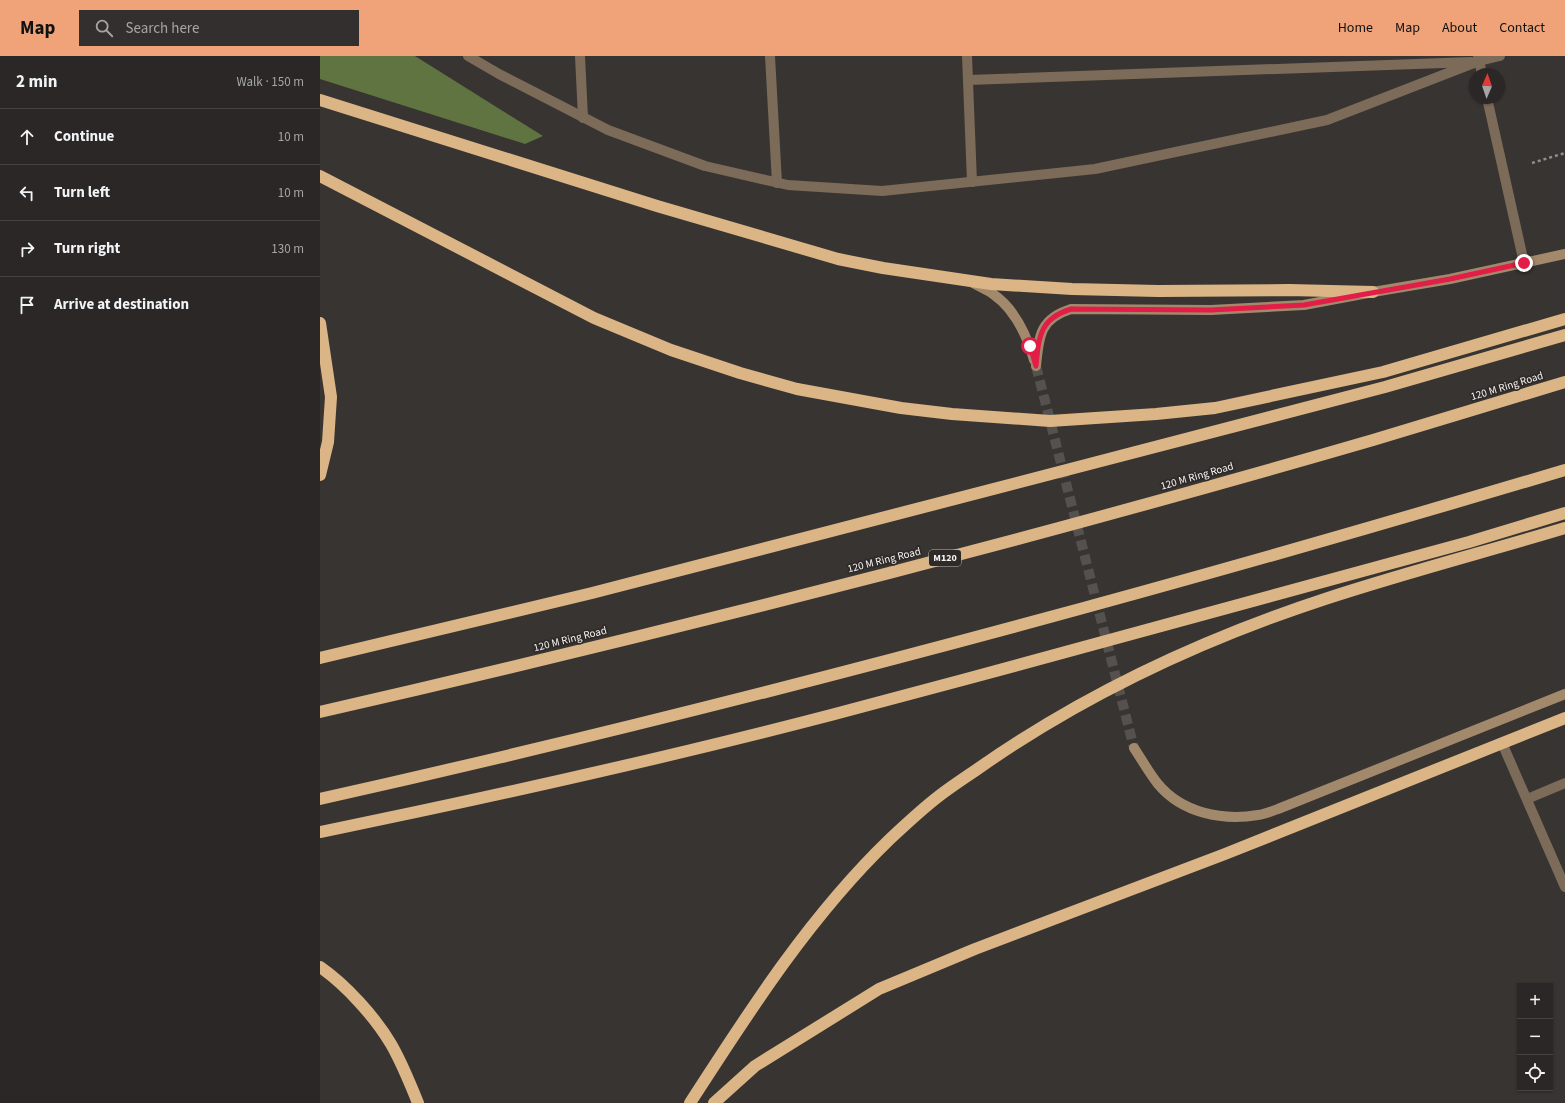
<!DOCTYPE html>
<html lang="en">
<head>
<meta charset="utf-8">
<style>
  :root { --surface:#2a2726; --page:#322f2e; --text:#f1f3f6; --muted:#a5a5a7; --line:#464443; --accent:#f0a378 }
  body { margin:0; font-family:"Source Sans 3",sans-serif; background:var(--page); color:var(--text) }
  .controls { position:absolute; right:12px; bottom:12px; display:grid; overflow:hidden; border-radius:0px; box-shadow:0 1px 3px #0004 }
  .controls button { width:36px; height:36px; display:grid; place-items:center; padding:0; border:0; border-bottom:1px solid var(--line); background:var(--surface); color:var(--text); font:20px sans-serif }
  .compass { position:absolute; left:1149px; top:12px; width:36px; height:36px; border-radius:50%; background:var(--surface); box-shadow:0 1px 3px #0004; rotate:2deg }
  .stop { position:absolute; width:12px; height:12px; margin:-9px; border:3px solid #e11d48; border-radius:50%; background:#fff }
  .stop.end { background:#e11d48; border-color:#fff; box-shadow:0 1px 4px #0008 }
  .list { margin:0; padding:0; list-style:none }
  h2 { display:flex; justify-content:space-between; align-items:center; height:52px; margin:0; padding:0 16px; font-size:17px }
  h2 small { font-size:13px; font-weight:400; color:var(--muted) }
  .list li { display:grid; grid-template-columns:26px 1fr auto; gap:12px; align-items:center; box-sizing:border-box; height:56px; padding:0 16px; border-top:1px solid var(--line) }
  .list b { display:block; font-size:15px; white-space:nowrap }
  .list em { font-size:13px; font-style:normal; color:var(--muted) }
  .icon { flex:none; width:22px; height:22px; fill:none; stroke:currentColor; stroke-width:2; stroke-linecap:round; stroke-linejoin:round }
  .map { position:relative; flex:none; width:1245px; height:1047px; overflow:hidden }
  header { display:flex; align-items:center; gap:24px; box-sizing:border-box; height:56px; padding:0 20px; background:var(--accent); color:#111 }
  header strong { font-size:19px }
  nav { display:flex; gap:22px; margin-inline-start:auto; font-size:14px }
  .search { width:280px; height:36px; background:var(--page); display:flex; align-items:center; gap:10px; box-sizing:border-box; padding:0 14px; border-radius:0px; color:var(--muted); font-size:15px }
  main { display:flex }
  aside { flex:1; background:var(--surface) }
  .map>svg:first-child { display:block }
  .forest { fill:#5f7441 }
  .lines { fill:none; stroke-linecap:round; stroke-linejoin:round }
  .secondary-tunnel { stroke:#54514f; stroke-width:10; stroke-dasharray:10 5; stroke-linecap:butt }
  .path { stroke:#918e8c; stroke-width:2.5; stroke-dasharray:3 3; stroke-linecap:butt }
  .lane { stroke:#7b6b58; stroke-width:10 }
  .street { stroke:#7b6b58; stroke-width:10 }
  .secondary { stroke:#a2896b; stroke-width:10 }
  .highway { stroke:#dbb585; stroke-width:12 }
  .route { stroke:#e11d48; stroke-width:5 }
  .labels { text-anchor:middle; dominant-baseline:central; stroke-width:3.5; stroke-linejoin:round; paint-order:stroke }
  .shield { fill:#2e2a28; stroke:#bab7b5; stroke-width:1 }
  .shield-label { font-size:10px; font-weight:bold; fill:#f6f3f2 }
  .street-label { font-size:11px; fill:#f6f3f2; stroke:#2e2a28 }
</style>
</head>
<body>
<header>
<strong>Map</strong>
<div class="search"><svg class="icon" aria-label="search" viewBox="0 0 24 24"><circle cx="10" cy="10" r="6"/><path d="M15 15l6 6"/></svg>Search here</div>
<nav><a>Home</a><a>Map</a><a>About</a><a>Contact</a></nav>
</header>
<main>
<aside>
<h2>2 min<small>Walk · 150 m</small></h2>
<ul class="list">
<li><svg class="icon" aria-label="ahead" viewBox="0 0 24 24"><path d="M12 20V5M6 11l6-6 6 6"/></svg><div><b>Continue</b></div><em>10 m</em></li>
<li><svg class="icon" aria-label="left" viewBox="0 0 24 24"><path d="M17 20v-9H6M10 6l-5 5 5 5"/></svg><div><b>Turn left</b></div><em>10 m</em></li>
<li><svg class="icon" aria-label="right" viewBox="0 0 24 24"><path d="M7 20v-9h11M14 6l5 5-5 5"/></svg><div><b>Turn right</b></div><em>130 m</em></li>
<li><svg class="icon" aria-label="arrive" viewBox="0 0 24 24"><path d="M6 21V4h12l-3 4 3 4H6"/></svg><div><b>Arrive at destination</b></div></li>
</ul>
</aside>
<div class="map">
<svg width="1245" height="1047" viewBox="0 0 1245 1047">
  <rect width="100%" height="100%" fill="#383432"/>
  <!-- forest -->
  <polygon class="forest" points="0,0 95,0 223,80 205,88 0,23"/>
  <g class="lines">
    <!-- secondary-tunnel -->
    <polyline class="secondary-tunnel" points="716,310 814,692"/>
    <!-- path -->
    <polyline class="path" points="1212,107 1245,97"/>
    <!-- lane -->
    <g class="lane">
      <polyline points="1182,687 1245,831"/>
      <polyline points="1207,743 1245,727"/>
    </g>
    <!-- street -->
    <g class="street">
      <polyline points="148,0 179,18 288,74 385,110 468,129 562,135 775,113 1007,64 1159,5 1180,0"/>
      <polyline points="260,0 263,62"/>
      <polyline points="450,0 457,127"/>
      <polyline points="647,0 652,126"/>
      <polyline points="1158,0 1162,18"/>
      <polyline points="648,24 1151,6"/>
      <polyline points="1167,42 1204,207"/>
    </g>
    <!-- secondary -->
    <g class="secondary">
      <path d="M 653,227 C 660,231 667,234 673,238 C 695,253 707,280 714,304"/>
      <path d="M 716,310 C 719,281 719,263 751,253 L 891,254 L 984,249 L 1053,236 L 1130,223 L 1245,198"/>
      <path d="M 814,692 C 822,704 829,717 838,728 C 862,757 902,765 938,759 C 945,758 952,755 958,753 L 1245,638"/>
    </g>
    <!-- highway -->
    <g class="highway">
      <polyline points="0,44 337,150 518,203 563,212 671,228 752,233 838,235 969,234 1053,236"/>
      <polyline points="0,120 274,262 351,294 420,317 477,333 581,352 632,358 730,365 836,358 895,352 1063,316 1245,263"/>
      <polyline points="0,267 11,341 8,386 0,419"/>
      <polyline points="0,602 272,537 685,430 1065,331 1245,279"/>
      <path d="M 0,656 C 353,575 705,485 1053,384 C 1117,365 1181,345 1245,326"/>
      <path d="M 0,743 C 419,649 833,537 1245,414"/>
      <path d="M 0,776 C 171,741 342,703 511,659 C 724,603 936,544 1149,486 L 1245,457"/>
      <path d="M 0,911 C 26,929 55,961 71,988 C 82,1007 90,1027 98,1047"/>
      <path d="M 370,1047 C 430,954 490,860 570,783 C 586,768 602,753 619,740 C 632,730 646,721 659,712 C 765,638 883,583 1005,543 C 1084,517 1165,496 1245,472"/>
      <polyline points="394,1047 435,1010 559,933 655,893 905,798 1245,662"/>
    </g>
  </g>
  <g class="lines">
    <!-- route -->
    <path class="route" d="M 710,290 L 716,310 C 719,281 719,263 751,253 L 891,254 L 984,249 L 1130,223 L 1204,207"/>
  </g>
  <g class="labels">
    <!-- shield labels -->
    <rect class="shield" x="609" y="494" width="32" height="16" rx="3"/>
    <g class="shield-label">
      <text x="625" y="502">M120</text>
    </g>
    <!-- street labels -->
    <g class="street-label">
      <text transform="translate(1187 330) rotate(-17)">120 M Ring Road</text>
      <text transform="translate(877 420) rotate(-16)">120 M Ring Road</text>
      <text transform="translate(564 504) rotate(-14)">120 M Ring Road</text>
      <text transform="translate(250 583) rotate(-14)">120 M Ring Road</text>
    </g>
  </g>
</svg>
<div class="controls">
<button>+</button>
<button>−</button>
<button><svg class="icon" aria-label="locate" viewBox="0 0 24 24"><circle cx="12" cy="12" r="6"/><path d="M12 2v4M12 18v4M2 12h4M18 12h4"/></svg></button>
</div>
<svg class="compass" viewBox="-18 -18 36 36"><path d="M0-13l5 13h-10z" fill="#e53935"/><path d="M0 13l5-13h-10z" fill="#a5a5a7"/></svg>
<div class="stop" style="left:710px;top:290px"></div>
<div class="stop end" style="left:1204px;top:207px"></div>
</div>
</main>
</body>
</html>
